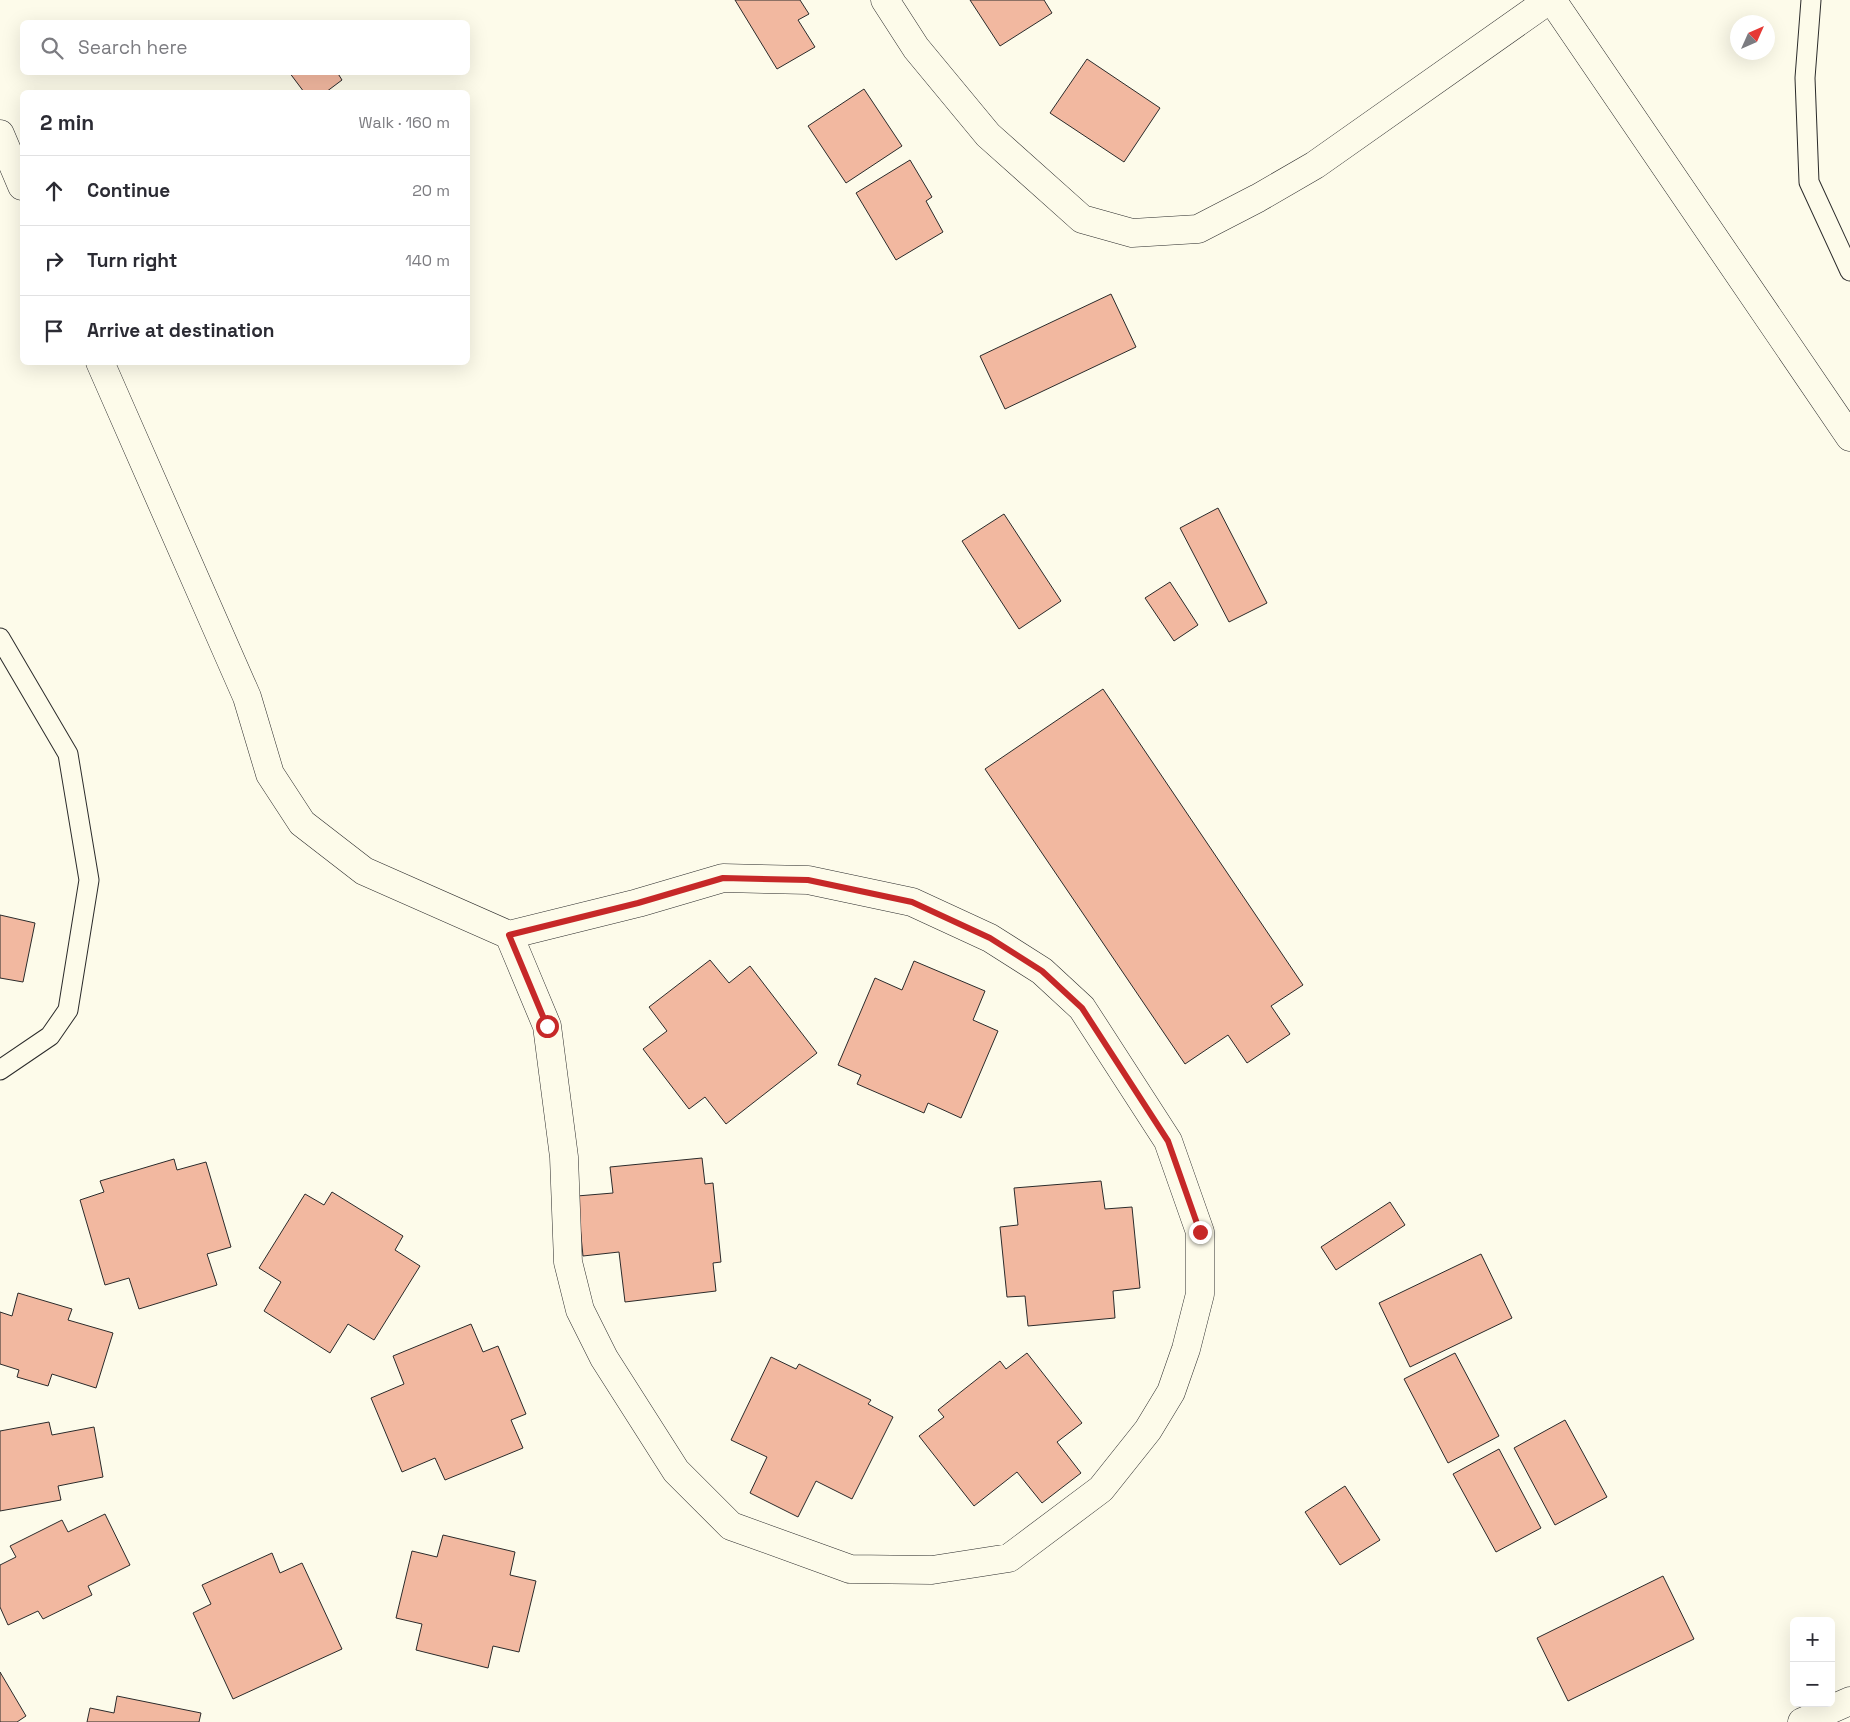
<!DOCTYPE html>
<html lang="en">
<head>
<meta charset="utf-8">
<style>
  :root { --surface:#fff; --page:#f7f7f7; --text:#2b2b33; --muted:#7c7c81; --line:#e1e1e2 }
  body { margin:0; font-family:"Space Grotesk",sans-serif; background:var(--page); color:var(--text) }
  .controls { position:absolute; right:15px; bottom:15px; display:grid; overflow:hidden; border-radius:8px; box-shadow:0 5px 20px #0002 }
  .controls button { width:45px; height:45px; display:grid; place-items:center; padding:0; border:0; border-bottom:1px solid var(--line); background:var(--surface); color:var(--text); font:25px sans-serif }
  .compass { position:absolute; left:1730px; top:15px; width:45px; height:45px; border-radius:50%; background:var(--surface); box-shadow:0 5px 20px #0002; rotate:45deg }
  .stop { position:absolute; width:15px; height:15px; margin:-11px; border:4px solid #c62828; border-radius:50%; background:#fff }
  .stop.end { background:#c62828; border-color:#fff; box-shadow:0 1px 5px #0008 }
  .list { margin:0; padding:0; list-style:none }
  h2 { display:flex; justify-content:space-between; align-items:center; height:65px; margin:0; padding:0 20px; font-size:21px }
  h2 small { font-size:16px; font-weight:400; color:var(--muted) }
  .list li { display:grid; grid-template-columns:32px 1fr auto; gap:15px; align-items:center; box-sizing:border-box; height:70px; padding:0 20px; border-top:1px solid var(--line) }
  .list b { display:block; font-size:19px; white-space:nowrap }
  .list em { font-size:16px; font-style:normal; color:var(--muted) }
  .icon { flex:none; width:28px; height:28px; fill:none; stroke:currentColor; stroke-width:2; stroke-linecap:round; stroke-linejoin:round }
  .map { position:relative; flex:none; width:1850px; height:1722px; overflow:hidden }
  .search { position:absolute; background:var(--surface); box-shadow:0 5px 20px #0002; left:20px; top:20px; width:450px; height:55px; display:flex; align-items:center; gap:12px; box-sizing:border-box; padding:0 18px; border-radius:8px; color:var(--muted); font-size:19px }
  .panel { position:absolute; background:var(--surface); box-shadow:0 5px 20px #0002; left:20px; top:90px; width:450px; height:275px; border-radius:8px }
  .map>svg:first-child { display:block }
  .building { fill:#f2b8a0; stroke:#2b2b2b }
  .lines { fill:none; stroke-linecap:round; stroke-linejoin:round }
  .lane-casing { stroke:#2b2b2b; stroke-width:21 }
  .street-casing { stroke:#2b2b2b; stroke-width:29 }
  .lane { stroke:#fdfbea; stroke-width:19 }
  .street { stroke:#fdfbea; stroke-width:28 }
  .route { stroke:#c62828; stroke-width:6 }
</style>
</head>
<body>
<div class="map">
<svg width="1850" height="1722" viewBox="0 0 1850 1722">
  <rect width="100%" height="100%" fill="#fdfbea"/>
  <!-- building -->
  <g class="building">
    <polygon points="735,0 800,0 809,14 798,20 815,47 777,69"/>
    <polygon points="970,0 1044,0 1052,13 1000,46"/>
    <polygon points="1087,59 1160,108 1124,162 1050,113"/>
    <polygon points="289,72 337,72 342,80 326,92 304,92"/>
    <polygon points="864,89 902,146 846,183 808,126"/>
    <polygon points="910,160 932,197 926,201 943,232 896,260 856,193"/>
    <polygon points="1111,294 1136,347 1005,409 980,356"/>
    <polygon points="1218,508 1267,603 1229,622 1180,528"/>
    <polygon points="1004,514 1061,601 1019,629 962,541"/>
    <polygon points="1170,582 1198,625 1174,641 1145,598"/>
    <polygon points="1103,689 1303,985 1271,1006 1290,1034 1247,1063 1228,1035 1185,1064 985,769"/>
    <polygon points="0,915 35,923 23,982 0,978"/>
    <polygon points="710,960 729,983 750,966 817,1053 726,1124 705,1097 689,1109 643,1049 667,1031 649,1007"/>
    <polygon points="914,961 985,991 973,1020 998,1031 961,1118 928,1103 924,1113 857,1084 861,1075 838,1065 875,978 902,990"/>
    <polygon points="702,1158 705,1184 713,1183 721,1262 713,1263 716,1291 625,1302 619,1252 583,1256 577,1196 613,1193 610,1167"/>
    <polygon points="174,1159 177,1170 206,1162 231,1247 207,1254 217,1285 139,1309 129,1278 105,1285 80,1200 104,1192 100,1181"/>
    <polygon points="1101,1181 1105,1209 1132,1207 1140,1288 1113,1291 1115,1318 1028,1326 1025,1296 1007,1297 1000,1227 1018,1225 1014,1188"/>
    <polygon points="332,1192 403,1236 395,1250 420,1266 374,1340 348,1324 330,1353 264,1311 281,1282 259,1268 305,1194 324,1205"/>
    <polygon points="1390,1202 1405,1225 1336,1270 1321,1247"/>
    <polygon points="1481,1254 1512,1318 1410,1367 1379,1303"/>
    <polygon points="18,1293 72,1309 68,1320 113,1333 96,1388 52,1374 48,1386 17,1377 19,1370 0,1364 0,1312 12,1316"/>
    <polygon points="471,1324 483,1352 498,1346 526,1414 511,1420 523,1448 445,1480 435,1458 402,1472 371,1398 404,1384 393,1356"/>
    <polygon points="1027,1353 1082,1423 1057,1442 1081,1473 1042,1503 1017,1472 974,1506 919,1436 944,1417 938,1410 1000,1361 1006,1369"/>
    <polygon points="1455,1353 1499,1436 1448,1463 1404,1379"/>
    <polygon points="771,1357 796,1369 799,1364 871,1400 868,1404 893,1417 852,1499 816,1481 798,1517 750,1493 767,1457 731,1440"/>
    <polygon points="1565,1420 1607,1497 1555,1525 1514,1448"/>
    <polygon points="49,1422 52,1435 94,1427 103,1477 58,1486 61,1500 0,1511 0,1431"/>
    <polygon points="1499,1449 1541,1528 1496,1552 1453,1474"/>
    <polygon points="1345,1486 1380,1540 1340,1565 1305,1512"/>
    <polygon points="105,1514 130,1565 88,1586 92,1595 43,1619 38,1611 8,1625 0,1607 0,1565 16,1557 10,1546 62,1520 68,1532"/>
    <polygon points="443,1535 515,1552 510,1575 536,1581 519,1652 493,1646 488,1668 416,1650 422,1624 396,1618 412,1551 437,1557"/>
    <polygon points="272,1553 280,1573 302,1563 342,1649 233,1699 193,1613 211,1604 202,1585"/>
    <polygon points="1663,1576 1694,1639 1568,1701 1537,1638"/>
    <polygon points="0,1672 26,1716 17,1722 0,1722"/>
    <polygon points="117,1696 201,1713 199,1722 87,1722 90,1708 114,1713"/>
  </g>
  <g class="lines">
    <defs>
      <g id="lane">
        <polyline points="1811,0 1805,78 1809,182 1850,271"/>
        <polyline points="0,638 68,754 89,880 68,1010 50,1036 0,1070"/>
      </g>
      <g id="street">
        <polyline points="885,0 916,48 988,135 1082,219 1132,233 1198,229 1258,198 1315,165 1549,0"/>
        <polyline points="1552,0 1850,437"/>
        <polyline points="0,134 22,186"/>
        <polyline points="100,362 247,697 270,774 302,823 364,871 509,935 638,903 723,878 808,880 912,902 990,938 1042,971 1082,1008 1168,1141 1200,1232 1200,1294 1186,1349 1171,1392 1148,1430 1101,1489 1009,1558 932,1570 850,1569 731,1526 676,1471 604,1358 580,1310 568,1262 564,1157 547,1026 509,935"/>
        <polyline points="1802,1722 1850,1701"/>
      </g>
    </defs>
    <!-- lane casing -->
    <use href="#lane" class="lane-casing"/>
    <!-- street casing -->
    <use href="#street" class="street-casing"/>
    <!-- lane -->
    <use href="#lane" class="lane"/>
    <!-- street -->
    <use href="#street" class="street"/>
  </g>
  <g class="lines">
    <!-- route -->
    <polyline class="route" points="547,1026 509,935 638,903 723,878 808,880 912,902 990,938 1042,971 1082,1008 1168,1141 1200,1232"/>
  </g>
</svg>
<div class="controls">
<button>+</button>
<button>−</button>
</div>
<svg class="compass" viewBox="-18 -18 36 36"><path d="M0-13l5 13h-10z" fill="#e53935"/><path d="M0 13l5-13h-10z" fill="#7c7c81"/></svg>
<div class="stop" style="left:547px;top:1026px"></div>
<div class="stop end" style="left:1200px;top:1232px"></div>
<div class="search"><svg class="icon" aria-label="search" viewBox="0 0 24 24"><circle cx="10" cy="10" r="6"/><path d="M15 15l6 6"/></svg>Search here</div>
<section class="panel">
<h2>2 min<small>Walk · 160 m</small></h2>
<ul class="list">
<li><svg class="icon" aria-label="ahead" viewBox="0 0 24 24"><path d="M12 20V5M6 11l6-6 6 6"/></svg><div><b>Continue</b></div><em>20 m</em></li>
<li><svg class="icon" aria-label="right" viewBox="0 0 24 24"><path d="M7 20v-9h11M14 6l5 5-5 5"/></svg><div><b>Turn right</b></div><em>140 m</em></li>
<li><svg class="icon" aria-label="arrive" viewBox="0 0 24 24"><path d="M6 21V4h12l-3 4 3 4H6"/></svg><div><b>Arrive at destination</b></div></li>
</ul>
</section>
</div>
</body>
</html>
